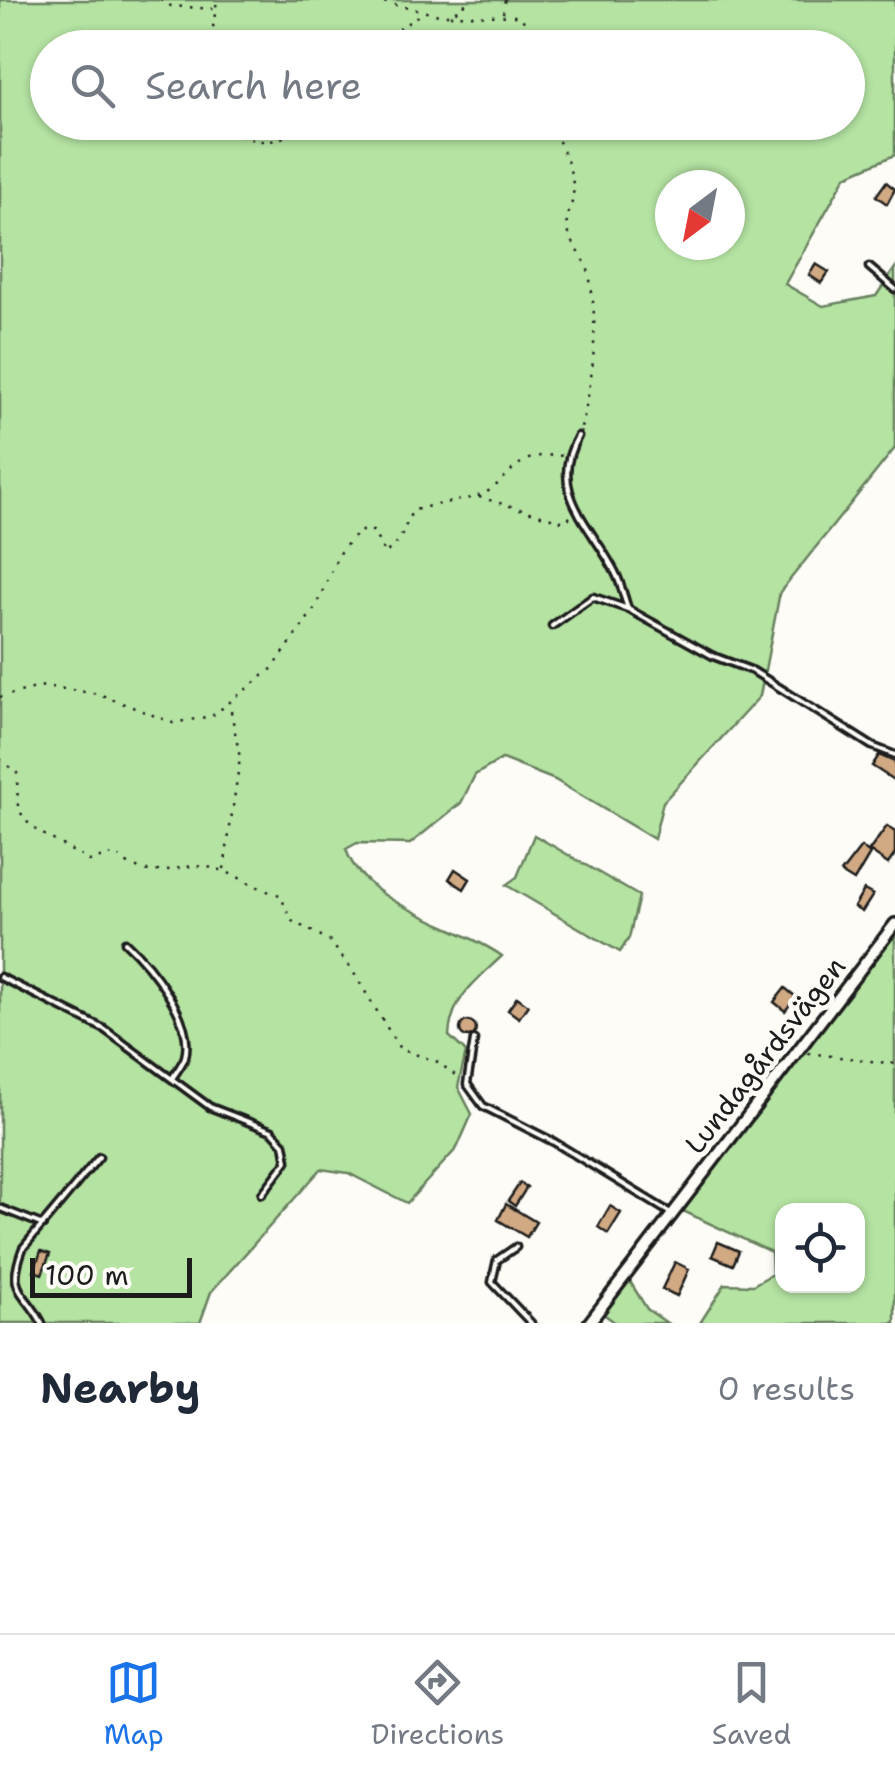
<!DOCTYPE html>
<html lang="en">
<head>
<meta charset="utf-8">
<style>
  :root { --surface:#fff; --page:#f6f6f7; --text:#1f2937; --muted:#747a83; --line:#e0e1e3; --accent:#1a73e8 }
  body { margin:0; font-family:"Shantell Sans",sans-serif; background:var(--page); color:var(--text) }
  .controls { position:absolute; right:30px; bottom:30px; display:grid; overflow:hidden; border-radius:20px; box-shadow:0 2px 8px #0004 }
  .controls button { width:90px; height:90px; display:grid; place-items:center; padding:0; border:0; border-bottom:2px solid var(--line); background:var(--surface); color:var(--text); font:50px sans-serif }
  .compass { position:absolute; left:655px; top:170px; width:90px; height:90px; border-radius:50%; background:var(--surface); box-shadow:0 2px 8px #0004; rotate:212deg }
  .scale { position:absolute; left:30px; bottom:25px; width:162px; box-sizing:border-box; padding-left:10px; border:5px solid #1c1c1c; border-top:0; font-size:28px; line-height:35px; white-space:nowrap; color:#1c1c1c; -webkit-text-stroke:8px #fdfcf7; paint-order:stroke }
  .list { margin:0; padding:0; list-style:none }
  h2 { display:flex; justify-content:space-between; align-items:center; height:130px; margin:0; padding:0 40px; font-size:42px }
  h2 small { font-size:32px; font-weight:400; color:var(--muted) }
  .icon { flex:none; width:55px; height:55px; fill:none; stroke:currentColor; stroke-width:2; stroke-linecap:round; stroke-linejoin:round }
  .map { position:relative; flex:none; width:895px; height:1323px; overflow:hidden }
  .search { position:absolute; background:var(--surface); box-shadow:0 2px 8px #0004; left:30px; right:30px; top:30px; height:110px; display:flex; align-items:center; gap:25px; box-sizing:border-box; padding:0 35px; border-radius:55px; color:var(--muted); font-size:38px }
  .sheet { height:310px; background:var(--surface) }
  nav { display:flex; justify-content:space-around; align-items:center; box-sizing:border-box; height:140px; border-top:2px solid var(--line); background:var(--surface); font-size:28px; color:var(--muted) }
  nav a { display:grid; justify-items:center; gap:5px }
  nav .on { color:var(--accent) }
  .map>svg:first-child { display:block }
  .green { fill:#b4e3a2; stroke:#68805f; stroke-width:2.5; fill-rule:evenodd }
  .building { fill:#d1a983; stroke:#1c1c1c; stroke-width:2.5 }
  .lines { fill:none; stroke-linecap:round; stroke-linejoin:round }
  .service-casing { stroke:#1c1c1c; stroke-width:11 }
  .minor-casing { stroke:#1c1c1c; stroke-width:16 }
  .path { stroke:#1c1c1c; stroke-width:2.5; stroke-dasharray:2.5 8; stroke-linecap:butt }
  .service { stroke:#fdfcf7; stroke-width:4 }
  .minor { stroke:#fdfcf7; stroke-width:9 }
  .labels { text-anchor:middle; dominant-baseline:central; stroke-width:10; stroke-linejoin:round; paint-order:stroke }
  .street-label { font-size:28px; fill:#1c1c1c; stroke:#fdfcf7 }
</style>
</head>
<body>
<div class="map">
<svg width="895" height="1323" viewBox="0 0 895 1323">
  <rect width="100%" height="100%" fill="#fdfcf7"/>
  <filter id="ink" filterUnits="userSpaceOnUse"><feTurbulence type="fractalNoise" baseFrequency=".01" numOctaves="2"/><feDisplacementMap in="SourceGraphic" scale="20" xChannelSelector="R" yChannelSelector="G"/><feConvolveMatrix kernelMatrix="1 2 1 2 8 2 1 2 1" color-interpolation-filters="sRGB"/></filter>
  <g filter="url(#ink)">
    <!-- green -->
    <g class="green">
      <path d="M 0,0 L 895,0 L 895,155 L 846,176 L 785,284 L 823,306 L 876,296 L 895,268 L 895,448 L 780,592 L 760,696 L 663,802 L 654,839 L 555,780 L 502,759 L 475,775 L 461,803 L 410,844 L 357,843 L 346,849 C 364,906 458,924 502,956 C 476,981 451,998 449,1036 L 466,1052 L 458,1087 L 472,1114 L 457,1148 L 407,1203 L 348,1173 L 321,1169 L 211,1292 L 200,1323 L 0,1323 ZM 48,48 L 848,48 L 848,122 L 48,122 ZM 670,185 L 730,185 L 730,245 L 670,245 Z"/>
      <polygon points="534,835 639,896 629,938 620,952 506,885 517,877"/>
      <path d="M 895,935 L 895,1323 L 700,1323 L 725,1284 L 753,1285 L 772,1274 L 771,1252 L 683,1211 ZM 782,1210 L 858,1210 L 858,1286 L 782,1286 Z"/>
      <polygon points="629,1280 647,1309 667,1323 616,1323 602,1313"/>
    </g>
    <!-- building -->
    <g class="building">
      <polygon points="886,182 895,189 887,204 876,196"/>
      <polygon points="816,264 829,272 821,283 809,275"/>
      <polygon points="879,755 895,762 895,781 872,766"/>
      <polygon points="887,826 895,832 895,854 888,864 869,851"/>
      <polygon points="861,847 870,854 854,881 841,873"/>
      <polygon points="455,869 470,879 464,889 449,879"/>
      <polygon points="864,890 873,895 862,912 854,907"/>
      <polygon points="785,988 796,997 785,1011 774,1002"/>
      <polygon points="517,997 528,1005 519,1018 508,1010"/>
      <circle cx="468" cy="1029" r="8"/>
      <polygon points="520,1183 527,1187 515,1206 508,1201"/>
      <polygon points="506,1204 536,1222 527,1237 498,1220"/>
      <polygon points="610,1206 621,1213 608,1234 598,1227"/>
      <polygon points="718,1242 739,1251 733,1265 712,1256"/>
      <polygon points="41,1251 50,1254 42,1274 34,1271"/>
      <polygon points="675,1262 689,1269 677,1296 662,1289"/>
    </g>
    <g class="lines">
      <defs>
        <g id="service">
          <polyline points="869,267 895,289"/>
          <path d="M 578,436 C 546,491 592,526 615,572 C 621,583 624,597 628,609"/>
          <polyline points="552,626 593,597 628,609 713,656 753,671 872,746 895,755"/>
          <path d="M 125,942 C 149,964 195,1020 185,1057 C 183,1063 177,1071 173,1077"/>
          <polyline points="0,977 104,1029 210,1107 272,1131 284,1144 287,1161 262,1194"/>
          <polyline points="474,1040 467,1084 483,1106 554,1142 672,1214"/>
          <polyline points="0,1208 43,1225"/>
          <polyline points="516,1247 497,1260 492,1282 531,1323"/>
          <path d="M 42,1323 C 24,1289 6,1293 23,1248 L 99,1157"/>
        </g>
        <polyline id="minor" points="589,1323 895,924"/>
      </defs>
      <!-- service casing -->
      <use href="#service" class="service-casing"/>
      <!-- minor casing -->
      <use href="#minor" class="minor-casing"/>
      <!-- path -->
      <g class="path">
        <polyline points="160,0 171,6 215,9"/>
        <polyline points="374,0 439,15 450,15 471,0"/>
        <polyline points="503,13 505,0"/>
        <polyline points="450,15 517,16 528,24 535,48"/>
        <polyline points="210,48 217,0"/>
        <polyline points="373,48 420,14"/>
        <path d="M 224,122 C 251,149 280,146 307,122"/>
        <path d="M 550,122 C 559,142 576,174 573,196 C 572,207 566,215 567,226 C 569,243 586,257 589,274 C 599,327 594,376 581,428"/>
        <polyline points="479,497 565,522 570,517"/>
        <path d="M 0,697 L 44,686 L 99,694 L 173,723 L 212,716 L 273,668 L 315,608 L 340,552 L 359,531 L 373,531 L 385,554 L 400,539 L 412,511 C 433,504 454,502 474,497 C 512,487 506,450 563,456"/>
        <path d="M 0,759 L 17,773 L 18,809 L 31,827 L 89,861 L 115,854 C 157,891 177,854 223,871 C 243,878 259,890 280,895 L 292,921 L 329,940 L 352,970 L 400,1049 L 438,1062 L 459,1078"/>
        <polyline points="224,869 240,758 230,706"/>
        <polyline points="808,1053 895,1064"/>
      </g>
      <!-- service -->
      <use href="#service" class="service"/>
      <!-- minor -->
      <use href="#minor" class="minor"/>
    </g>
  </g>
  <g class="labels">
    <!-- street labels -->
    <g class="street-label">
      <text transform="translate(765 1055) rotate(-52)">Lundagårdsvägen</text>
    </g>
  </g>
</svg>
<div class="controls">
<button><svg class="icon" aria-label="locate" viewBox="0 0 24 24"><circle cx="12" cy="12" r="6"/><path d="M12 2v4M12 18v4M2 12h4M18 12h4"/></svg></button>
</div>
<svg class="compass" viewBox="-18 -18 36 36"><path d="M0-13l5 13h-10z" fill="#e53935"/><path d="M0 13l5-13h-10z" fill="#747a83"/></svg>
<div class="scale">100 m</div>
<div class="search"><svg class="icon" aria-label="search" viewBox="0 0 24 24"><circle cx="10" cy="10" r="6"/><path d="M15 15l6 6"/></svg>Search here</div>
</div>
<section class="sheet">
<h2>Nearby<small>0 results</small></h2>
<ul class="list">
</ul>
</section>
<nav>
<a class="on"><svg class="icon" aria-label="map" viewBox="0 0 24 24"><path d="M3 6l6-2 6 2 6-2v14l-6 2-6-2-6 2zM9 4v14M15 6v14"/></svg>Map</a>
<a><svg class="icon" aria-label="directions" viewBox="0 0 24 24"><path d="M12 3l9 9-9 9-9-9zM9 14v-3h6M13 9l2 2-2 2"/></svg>Directions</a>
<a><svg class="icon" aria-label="saved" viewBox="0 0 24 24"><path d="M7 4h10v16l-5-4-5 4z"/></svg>Saved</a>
</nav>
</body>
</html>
